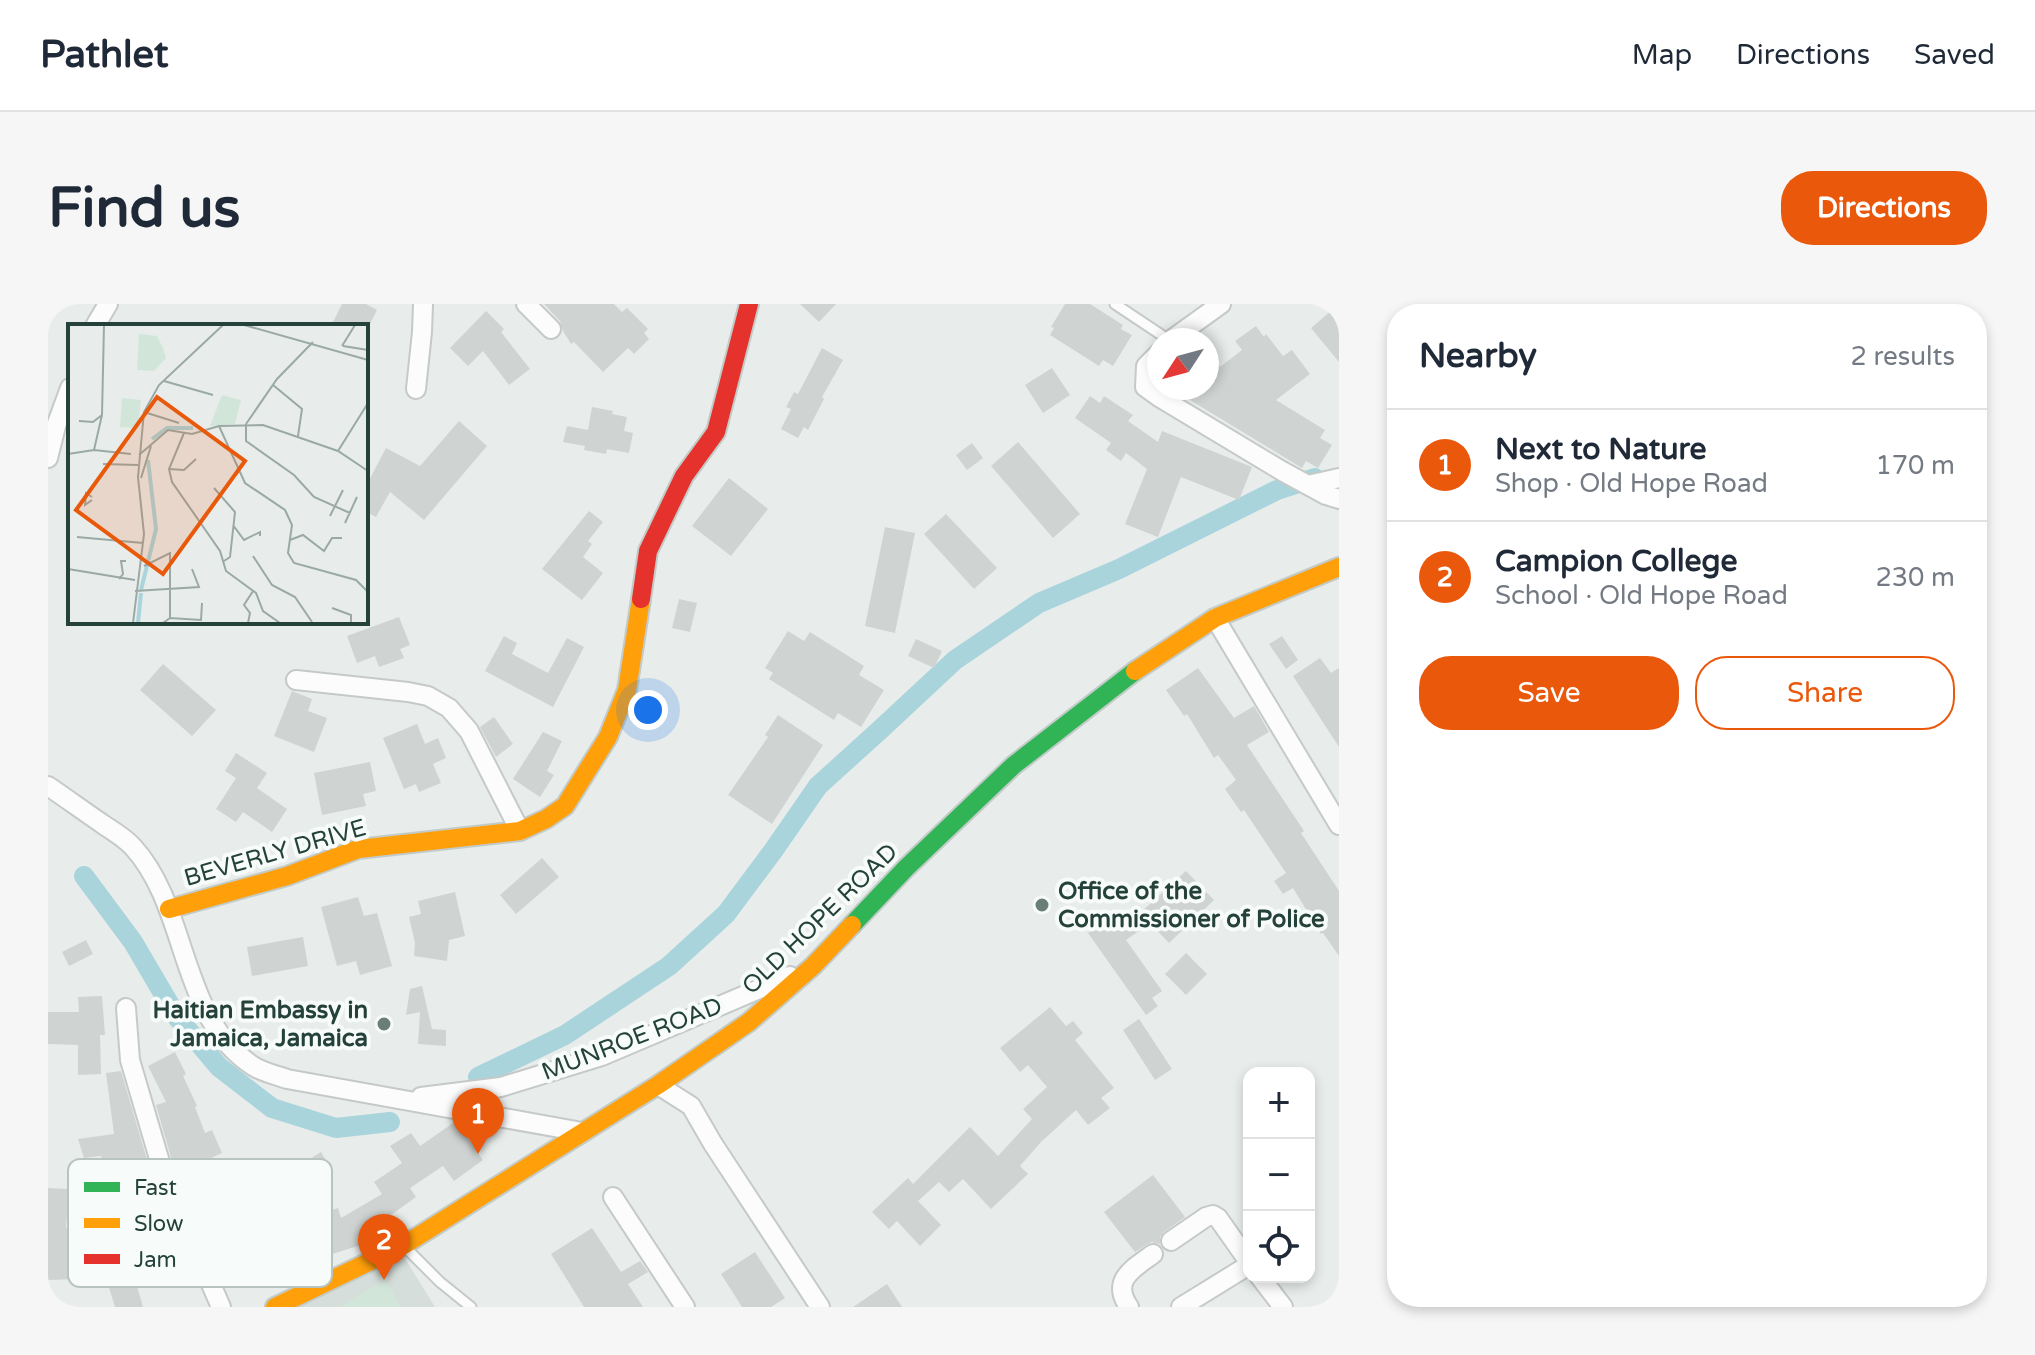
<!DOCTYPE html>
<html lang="en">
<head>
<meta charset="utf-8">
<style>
  :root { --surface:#fff; --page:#f6f6f7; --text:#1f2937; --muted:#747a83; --line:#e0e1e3; --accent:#ea580c }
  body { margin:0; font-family:"Varela Round",sans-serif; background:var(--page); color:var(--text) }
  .controls { position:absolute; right:24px; bottom:24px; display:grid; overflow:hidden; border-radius:16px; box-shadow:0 4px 12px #0003 }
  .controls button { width:72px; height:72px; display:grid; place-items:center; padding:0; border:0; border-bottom:2px solid var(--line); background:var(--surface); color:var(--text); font:40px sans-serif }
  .compass { position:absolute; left:1099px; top:24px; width:72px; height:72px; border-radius:50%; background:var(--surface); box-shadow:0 4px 12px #0003; rotate:234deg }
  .you { position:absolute; left:600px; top:406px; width:28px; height:28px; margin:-20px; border:6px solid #fff; border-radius:50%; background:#1a73e8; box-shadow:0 0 0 12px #1a73e833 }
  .badge { display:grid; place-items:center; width:52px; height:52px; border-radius:50%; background:var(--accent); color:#fff; font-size:26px; font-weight:700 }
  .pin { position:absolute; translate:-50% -66px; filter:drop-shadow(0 2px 4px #0008) }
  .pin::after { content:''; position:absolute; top:42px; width:28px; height:24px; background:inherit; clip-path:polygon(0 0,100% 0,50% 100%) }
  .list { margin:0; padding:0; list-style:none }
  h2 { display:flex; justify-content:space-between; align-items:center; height:104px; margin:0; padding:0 32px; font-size:34px }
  h2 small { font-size:26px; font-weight:400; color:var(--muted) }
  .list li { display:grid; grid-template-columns:52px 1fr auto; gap:24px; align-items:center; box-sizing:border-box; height:112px; padding:0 32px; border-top:2px solid var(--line) }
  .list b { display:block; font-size:30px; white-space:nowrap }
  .list p { margin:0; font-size:26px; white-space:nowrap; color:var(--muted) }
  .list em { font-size:26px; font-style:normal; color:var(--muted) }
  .actions { display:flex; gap:16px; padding:24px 32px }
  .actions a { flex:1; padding:18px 0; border:2px solid var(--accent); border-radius:32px; text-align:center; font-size:28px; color:var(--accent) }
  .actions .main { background:var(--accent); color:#fff }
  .icon { flex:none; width:44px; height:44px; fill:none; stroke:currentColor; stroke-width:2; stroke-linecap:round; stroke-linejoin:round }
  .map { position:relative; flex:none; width:1291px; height:1003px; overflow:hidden; border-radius:32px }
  header { display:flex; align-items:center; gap:48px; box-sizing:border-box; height:112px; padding:0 40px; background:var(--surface); border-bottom:2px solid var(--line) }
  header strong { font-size:38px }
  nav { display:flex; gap:44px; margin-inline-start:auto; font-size:28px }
  .intro { display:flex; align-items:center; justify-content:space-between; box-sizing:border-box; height:192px; padding:0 48px }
  h1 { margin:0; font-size:56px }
  .button { padding:20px 36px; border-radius:32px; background:var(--accent); color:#fff; font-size:28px; font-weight:700 }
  main { display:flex; gap:48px; padding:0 48px }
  aside { flex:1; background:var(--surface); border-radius:32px; box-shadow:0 4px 12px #0003 }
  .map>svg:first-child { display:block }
  .built { fill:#d6dedb }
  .green { fill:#d1e6d8 }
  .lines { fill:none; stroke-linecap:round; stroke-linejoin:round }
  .canal { stroke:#a9d4db; stroke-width:20 }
  .building { fill:#cfd4d2 }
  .lane-casing { stroke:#c5cac8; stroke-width:13 }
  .street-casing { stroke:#c5cac8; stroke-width:22 }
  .fast-casing { stroke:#c3cbc8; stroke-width:22 }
  .slow-casing { stroke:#c3cbc8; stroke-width:22 }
  .jam-casing { stroke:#c3cbc8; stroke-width:22 }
  .lane { stroke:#fcfcfc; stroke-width:9 }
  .street { stroke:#fcfcfc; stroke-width:18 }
  .fast { stroke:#30b455; stroke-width:18 }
  .slow { stroke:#ff9f0a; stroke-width:18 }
  .jam { stroke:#e5322d; stroke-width:18 }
  .poi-dot { fill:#697e78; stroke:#f7fbf9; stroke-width:3 }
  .labels { text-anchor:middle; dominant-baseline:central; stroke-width:8; stroke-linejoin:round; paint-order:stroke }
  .street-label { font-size:24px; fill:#24423a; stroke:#f7fbf9 }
  .poi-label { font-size:24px; font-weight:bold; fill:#24423a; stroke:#f7fbf9; text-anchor:start }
  .inset-river { fill:none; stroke:#a9d4db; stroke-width:4 }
  .inset-road { fill:none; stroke:#9aa9a4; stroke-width:2 }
  .view { fill:#e8590c; fill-opacity:0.15; stroke:#e8590c; stroke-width:4 }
  .inset-edge { fill:none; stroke:#24423a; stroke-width:4 }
  .key { fill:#f7fbf9; stroke:#b8c4c0; stroke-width:2 }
  .key-label { font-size:22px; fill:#24423a }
</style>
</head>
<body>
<header>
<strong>Pathlet</strong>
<nav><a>Map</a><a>Directions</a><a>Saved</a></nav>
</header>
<div class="intro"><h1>Find us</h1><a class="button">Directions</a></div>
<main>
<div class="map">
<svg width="1291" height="1003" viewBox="0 0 1291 1003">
  <rect width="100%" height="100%" fill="#e8edeb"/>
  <!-- built -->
  <polygon class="built" points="353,948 387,1003 250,1003"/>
  <!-- green -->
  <polygon class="green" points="337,976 353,1003 292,1003"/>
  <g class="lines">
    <!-- canal -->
    <g class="canal">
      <polyline points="36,572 85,638 129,713 171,763 224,804 288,824 342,818"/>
      <polyline points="430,773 517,731 621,662 678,610 725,547 770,482 833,425 907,356 991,299 1071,265 1229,186 1267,174"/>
    </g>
  </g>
  <!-- building -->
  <g class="building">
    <polygon points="294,0 318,0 329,6 321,22 283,22"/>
    <polygon points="496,0 566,0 574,8 579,4 600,25 596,29 601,35 586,50 580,44 555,68 526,38 523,40 515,27 512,17"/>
    <polygon points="752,0 788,0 771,18"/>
    <polygon points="1017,0 1042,0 1075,21 1073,25 1084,31 1065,62 1055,56 1051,62 1002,31 1006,24 1003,23"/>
    <polygon points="1291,0 1291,58 1263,24"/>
    <polygon points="438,7 456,25 453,28 482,65 461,81 435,47 420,62 402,44"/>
    <polygon points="1208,22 1216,33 1218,30 1235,52 1244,46 1262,70 1228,96 1277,126 1272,134 1284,141 1270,164 1258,157 1254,164 1122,84 1159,84 1159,55 1172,63 1194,46 1187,37"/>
    <polygon points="774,44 795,56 774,93 776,95 760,126 756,123 750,134 733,125 743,105 738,103 746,88 750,90"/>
    <polygon points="1004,64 1022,91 995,109 977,81"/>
    <polygon points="1042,92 1052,99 1056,92 1085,111 1080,117 1110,138 1114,127 1204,163 1191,196 1133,173 1110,233 1077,220 1099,165 1078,149 1073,157 1058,146 1063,139 1027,114"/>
    <polygon points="544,103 565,107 564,110 579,113 576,127 585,129 581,149 559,145 558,150 536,146 537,142 515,138 519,122 540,126"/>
    <polygon points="411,117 439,142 376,216 342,188 328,213 318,208 318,182 338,144 372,162"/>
    <polygon points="970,138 1032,210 1005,234 943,162"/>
    <polygon points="924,139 935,154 919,166 908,151"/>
    <polygon points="681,174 720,205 683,252 644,222"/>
    <polygon points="541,207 555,218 540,237 544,240 535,253 555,269 534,296 494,265"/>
    <polygon points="898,210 949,264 926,285 876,230"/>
    <polygon points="837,223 867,229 847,329 817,322"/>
    <polygon points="631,295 649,299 642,328 624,324"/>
    <polygon points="351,313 362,341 352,345 356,354 331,363 327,352 309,359 299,332"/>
    <polygon points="740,327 756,337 762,328 816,362 811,371 836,386 813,423 790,409 786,416 721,375 725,369 717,364"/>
    <polygon points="456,332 469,339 464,350 500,369 519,334 536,343 505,403 437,367"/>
    <polygon points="1234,332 1250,356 1238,365 1221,340"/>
    <polygon points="868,335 894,347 886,364 860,352"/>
    <polygon points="1272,354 1283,369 1291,364 1291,443 1245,372"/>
    <polygon points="115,360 168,406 144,432 92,386"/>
    <polygon points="1150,364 1186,414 1206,402 1221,428 1199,441 1256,527 1253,529 1291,587 1291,652 1275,629 1273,630 1245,584 1235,590 1226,577 1238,569 1196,506 1193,508 1177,485 1188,476 1170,451 1166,454 1139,410 1136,412 1118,386"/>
    <polygon points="244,387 264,395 260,407 279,414 266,448 226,432"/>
    <polygon points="730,411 775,441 724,520 680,491 720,433 717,431"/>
    <polygon points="446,413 465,440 448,453 432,423"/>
    <polygon points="369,420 377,440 390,434 398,454 385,460 393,479 371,488 368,480 356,485 335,434"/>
    <polygon points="495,428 514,437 499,467 506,471 492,493 465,475"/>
    <polygon points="188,449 219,469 209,484 239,505 224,528 195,508 188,518 168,505 188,474 177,467"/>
    <polygon points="322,458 328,487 315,490 318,502 274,511 266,469"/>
    <polygon points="494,554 511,573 468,610 452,591"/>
    <polygon points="1138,567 1166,596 1121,639 1102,619 1078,636 1114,687 1104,694 1110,702 1098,711 1040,629 1068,609 1078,622"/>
    <polygon points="407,588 417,632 401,636 399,657 366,652 367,639 361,613 373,610 370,597"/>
    <polygon points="310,593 316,612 329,609 344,662 312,671 308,657 289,662 273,603"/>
    <polygon points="255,633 260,662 204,672 199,643"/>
    <polygon points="38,636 45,650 21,662 14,648"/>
    <polygon points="1138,649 1159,670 1138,691 1117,670"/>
    <polygon points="374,682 384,725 398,726 398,742 370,740 372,708 358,711 362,685"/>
    <polygon points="54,692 57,731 52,731 53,770 30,771 30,741 0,740 0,708 31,708 30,693"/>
    <polygon points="1002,703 1018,722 1025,717 1035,729 1027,736 1066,784 1053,794 1062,804 1040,821 1028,806 993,838 972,862 980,870 943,905 915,875 901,888 891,878 870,897 893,921 872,942 849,917 841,925 824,908 860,874 865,880 922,823 950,852 984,815 975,805 999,783 980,761 972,768 952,744"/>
    <polygon points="1091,715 1124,765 1107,776 1075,726"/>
    <polygon points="127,748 138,770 135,772 149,802 147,803 157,829 164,826 174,849 144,863 170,904 187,895 200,917 159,941 165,955 128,871 108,801 118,798 100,762"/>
    <polygon points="73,767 107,883 94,885 112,939 129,933 144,967 135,972 130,955 85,968 95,1003 67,1003 58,974 0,976 0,884 21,885 18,924 56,921 50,902 61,899 53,852 36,854 30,835 66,830 58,769"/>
    <polygon points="408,817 435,856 406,877 395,862 362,884 368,893 340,913 347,925 319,939 278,952 265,912 290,904 293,914 334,890 326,878 354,859 342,842 363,829 372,842"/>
    <polygon points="273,848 283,865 251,885 241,868"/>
    <polygon points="1105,871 1137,913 1116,928 1112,933 1112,940 1103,938 1087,948 1056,908"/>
    <polygon points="544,924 573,968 592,957 600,968 580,980 595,1003 536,1003 503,950"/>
    <polygon points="707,948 737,994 723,1003 694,1003 673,970"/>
    <polygon points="839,980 854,1003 805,1003"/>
  </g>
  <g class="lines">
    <defs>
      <g id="lane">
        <polyline points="1067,0 1121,36"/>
        <polyline points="358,944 392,978 423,1003"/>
      </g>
      <g id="street">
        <polyline points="478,0 503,25"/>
        <polyline points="47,22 60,0"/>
        <polyline points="1123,36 1173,0"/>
        <polyline points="1111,49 1098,62 1097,83 1111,93 1234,167 1278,191 1291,195"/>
        <polyline points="368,85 374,28 375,0"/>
        <polyline points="0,154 8,122 22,84"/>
        <polyline points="1260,181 1291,174"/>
        <polyline points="1167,314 1291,521"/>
        <polyline points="248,376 360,388 380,392 401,404 421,427 472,527"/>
        <path d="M 0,482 C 19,495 37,508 56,521 C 65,527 77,534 85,543 C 141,604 131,714 205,762 C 214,768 228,771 239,775 L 534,828"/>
        <polyline points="78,704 82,756 117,875 173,1003"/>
        <polyline points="610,781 643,802 665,840 772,1003"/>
        <polyline points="373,793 453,783 554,752 742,672"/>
        <polyline points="565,893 637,1003"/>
        <polyline points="1123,937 1158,913 1165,911 1170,914 1201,958"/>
        <polyline points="1212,973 1235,1003"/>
        <path d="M 1081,1003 C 1062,976 1086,964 1105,950"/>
        <polyline points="1133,1003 1201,961"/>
      </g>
      <polyline id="fast" points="804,621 858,564 966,461 1087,367"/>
      <g id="slow">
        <polyline points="1087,367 1167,314 1291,263"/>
        <polyline points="121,605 239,572 310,545 472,527 498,515 517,502 560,433 579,386 593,295"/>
        <polyline points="227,1003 356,941 610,781 701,718 765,662 804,621"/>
      </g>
      <polyline id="jam" points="593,295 600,247 636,172 668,128 701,0"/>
    </defs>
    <!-- lane casing -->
    <use href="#lane" class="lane-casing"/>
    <!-- street casing -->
    <use href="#street" class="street-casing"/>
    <!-- fast casing -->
    <use href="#fast" class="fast-casing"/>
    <!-- slow casing -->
    <use href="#slow" class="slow-casing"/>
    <!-- jam casing -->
    <use href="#jam" class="jam-casing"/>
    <!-- lane -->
    <use href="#lane" class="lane"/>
    <!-- street -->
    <use href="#street" class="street"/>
    <!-- fast -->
    <use href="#fast" class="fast"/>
    <!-- slow -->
    <use href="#slow" class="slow"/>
    <!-- jam -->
    <use href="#jam" class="jam"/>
  </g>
  <!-- markers -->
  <g class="poi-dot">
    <circle cx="994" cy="601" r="8"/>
    <circle cx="336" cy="720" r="8"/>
  </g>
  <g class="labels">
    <!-- street labels -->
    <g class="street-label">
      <text transform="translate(227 549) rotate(-16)">BEVERLY DRIVE</text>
      <text transform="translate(772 615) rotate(-44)">OLD HOPE ROAD</text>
      <text transform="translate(584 735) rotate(-21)">MUNROE ROAD</text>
    </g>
    <!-- poi labels -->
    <g class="poi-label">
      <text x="1010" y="587">Office of the<tspan x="1010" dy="28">Commissioner of Police</tspan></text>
      <text x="320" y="706" text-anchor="end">Haitian Embassy in<tspan x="320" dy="28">Jamaica, Jamaica</tspan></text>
    </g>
  </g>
  <!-- overview -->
  <g transform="translate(20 20)">
    <rect width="300" height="300" fill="#e8edeb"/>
    <path d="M 71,10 L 89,12 L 95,24 L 98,34 L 86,47 L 69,46 ZM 154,71 L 173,76 L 167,100 L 142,102 ZM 54,74 L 73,76 L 70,104 L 52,103 Z" fill="#d1e6d8"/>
    <path class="inset-river" d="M 84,115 L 99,104 L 125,104M 73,266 L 88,205 L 80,136M 70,299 L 73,269"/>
    <path class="inset-road" d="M 176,1 L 300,36M 274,22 L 287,1M 275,22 L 300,26M 96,57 L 145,71M 205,61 L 234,85 L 230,112M 76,88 L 111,99M 11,97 L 25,98 L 34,91M 178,100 L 178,117 L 226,151 L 246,173 L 282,189M 178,100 L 209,55 L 245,18M 151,102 L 177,159 L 217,186 L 224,201 L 220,229 L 226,239 L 288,256 L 300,268M 116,109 L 101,145 L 104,158 L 152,227 L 158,247 L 188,269 L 195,287 L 212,299M 26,126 L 34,91 L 36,1M 270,127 L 300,79M 0,130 L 26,126 L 63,130M 71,131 L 100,106 L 124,110 L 151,102 L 195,101 L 270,127 L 300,147M 35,140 L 70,141M 101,145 L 116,146 L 128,135M 73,154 L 83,122M 146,164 L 167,188 L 162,233 L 156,237M 24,173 L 18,169 L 17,181 L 24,176M 262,192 L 275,166M 277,199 L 289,173M 165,201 L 176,216 L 192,208 L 192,212M 9,213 L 75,219M 222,216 L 235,211 L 256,227 L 264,214 L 274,214M 185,232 L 204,261 L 227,273 L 244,298M 76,242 L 102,229 L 102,294M 0,245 L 67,256M 51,255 L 55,250 L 53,237 L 58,237M 67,267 L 131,263 L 124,245M 264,284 L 283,291 L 283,299M 65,299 L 76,210 L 70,153 L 76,88 L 91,61 L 155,1M 95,299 L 102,294 L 133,296 L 134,279M 180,299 L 182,289 L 176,281 L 185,267"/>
    <path class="view" d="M 89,73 L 177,137 L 95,250 L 8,186 Z"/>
    <rect width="300" height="300" class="inset-edge"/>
  </g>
  <!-- legend -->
  <rect x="20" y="855" width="264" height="128" rx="12" class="key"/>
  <rect x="36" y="878" width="36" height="10" fill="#30b455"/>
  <rect x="36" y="914" width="36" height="10" fill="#ff9f0a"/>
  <rect x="36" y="950" width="36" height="10" fill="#e5322d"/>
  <g class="key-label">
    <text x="86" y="891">Fast</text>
    <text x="86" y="927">Slow</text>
    <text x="86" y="963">Jam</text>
  </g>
</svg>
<div class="controls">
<button>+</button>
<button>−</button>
<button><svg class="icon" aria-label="locate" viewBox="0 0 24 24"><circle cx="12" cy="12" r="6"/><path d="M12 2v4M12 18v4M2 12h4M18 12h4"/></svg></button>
</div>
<svg class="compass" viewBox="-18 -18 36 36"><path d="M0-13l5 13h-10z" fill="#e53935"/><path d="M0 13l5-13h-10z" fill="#747a83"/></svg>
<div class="you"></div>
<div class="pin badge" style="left:430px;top:850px">1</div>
<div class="pin badge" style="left:336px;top:976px">2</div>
</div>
<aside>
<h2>Nearby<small>2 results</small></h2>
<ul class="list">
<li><span class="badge">1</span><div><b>Next to Nature</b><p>Shop · Old Hope Road</p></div><em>170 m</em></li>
<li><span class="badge">2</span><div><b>Campion College</b><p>School · Old Hope Road</p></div><em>230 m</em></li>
</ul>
<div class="actions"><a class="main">Save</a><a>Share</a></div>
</aside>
</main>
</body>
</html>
